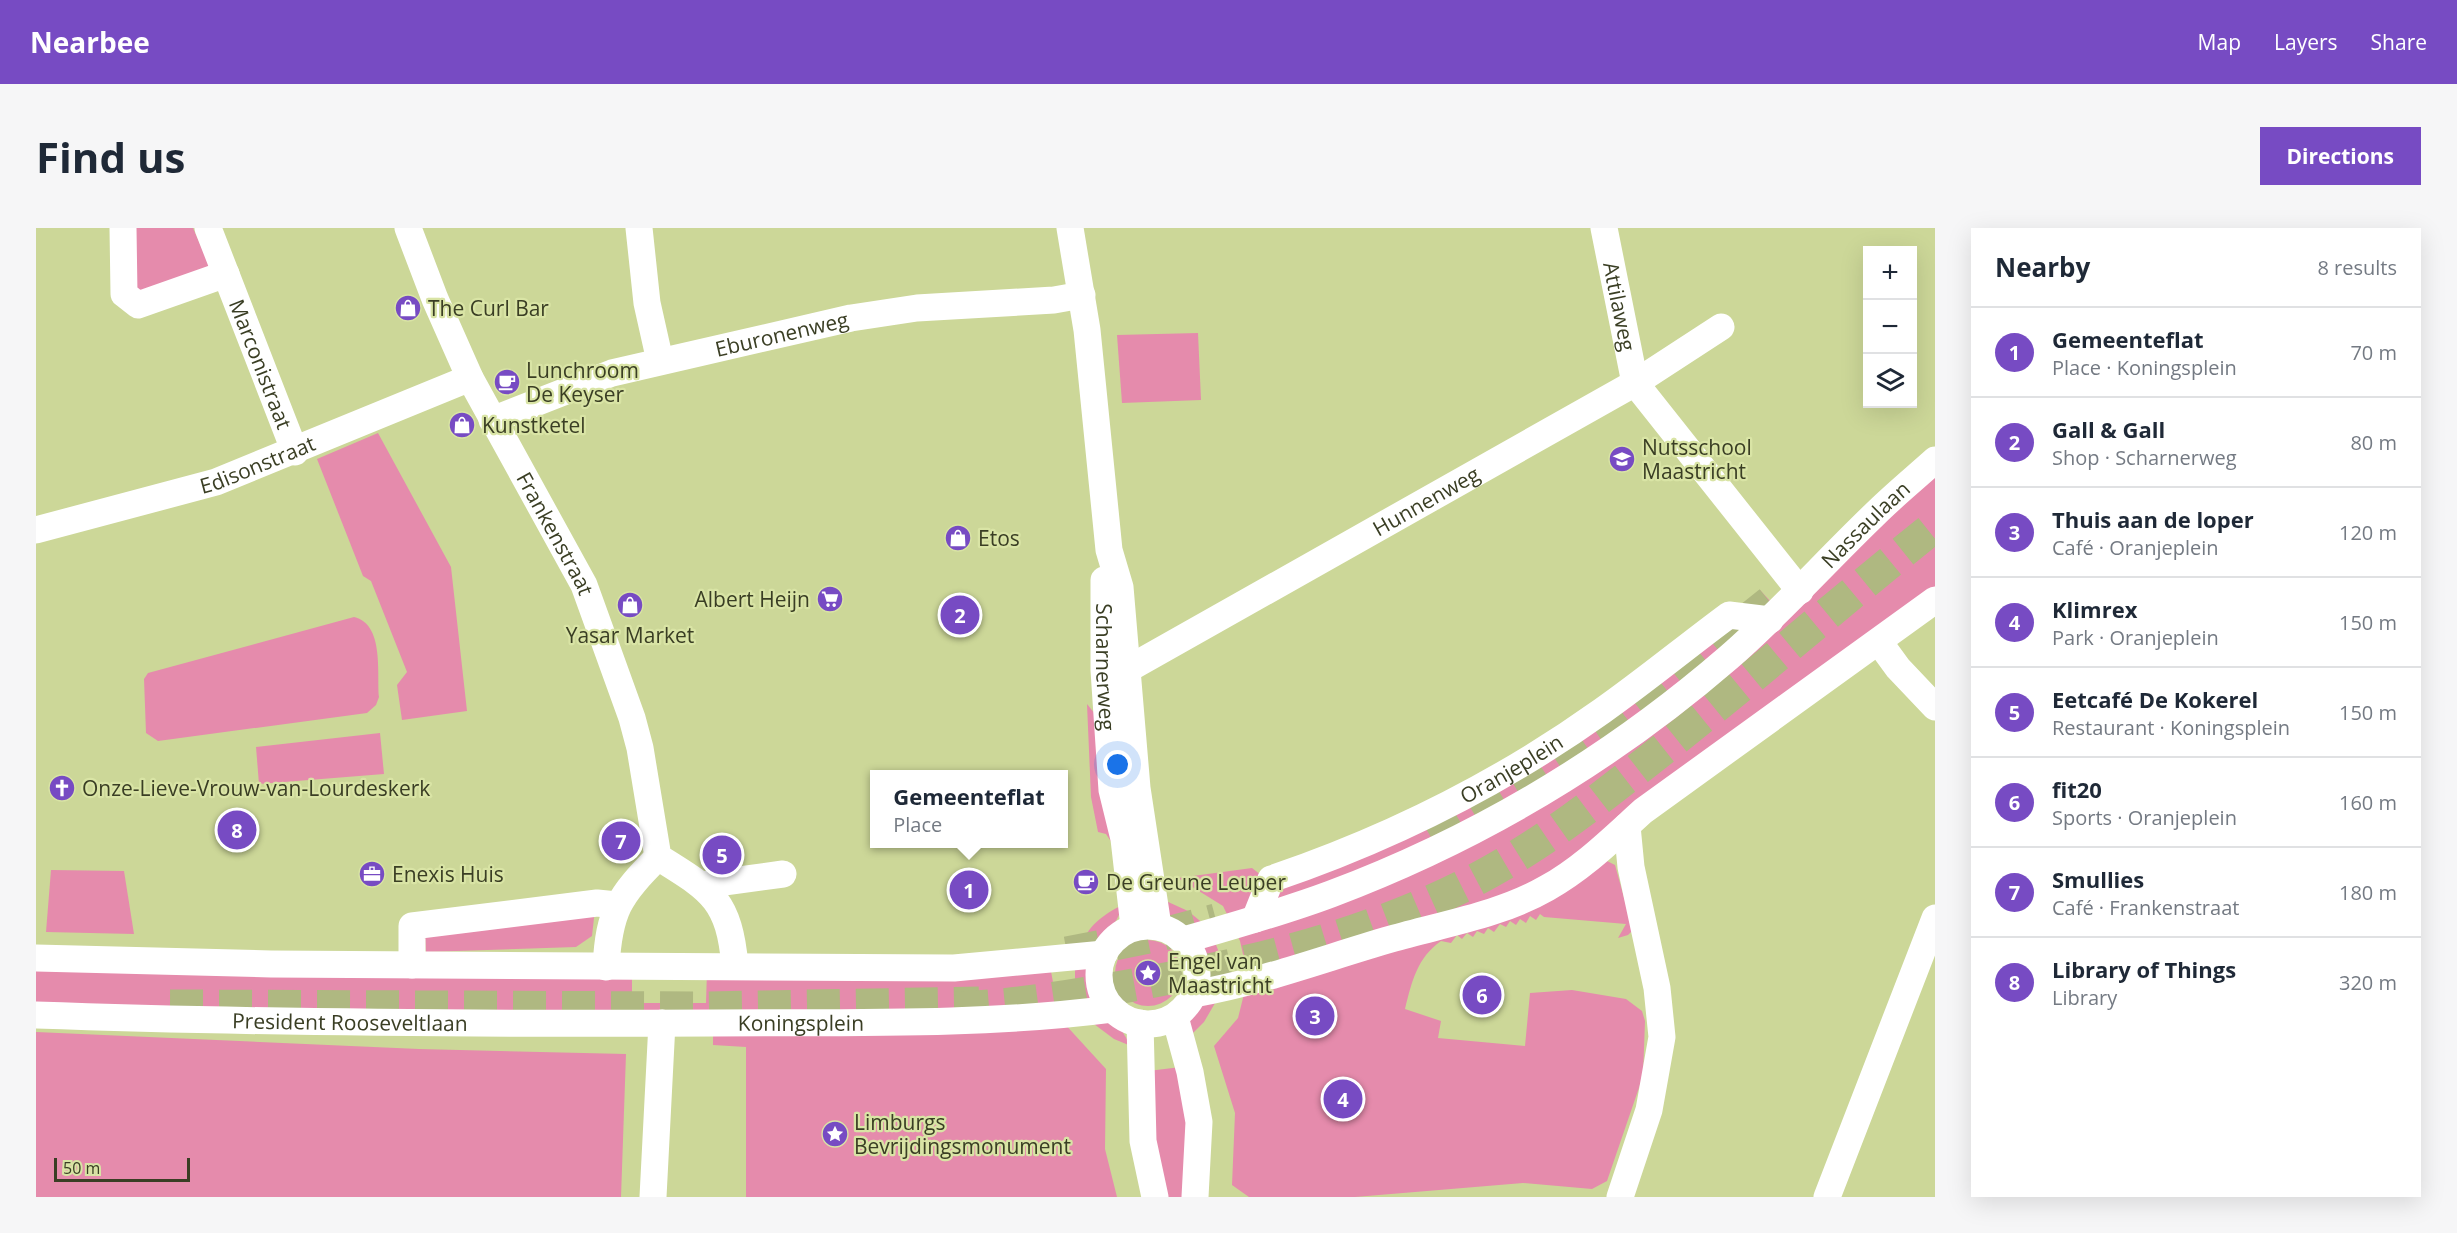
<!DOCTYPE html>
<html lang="en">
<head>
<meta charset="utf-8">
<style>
  :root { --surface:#fff; --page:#f6f6f7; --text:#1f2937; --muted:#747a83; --line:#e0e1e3; --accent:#774bc3 }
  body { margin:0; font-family:"Open Sans",sans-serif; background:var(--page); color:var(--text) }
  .controls { position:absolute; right:18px; top:18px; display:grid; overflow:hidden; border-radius:0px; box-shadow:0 6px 24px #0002 }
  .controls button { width:54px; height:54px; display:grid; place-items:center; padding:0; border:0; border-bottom:2px solid var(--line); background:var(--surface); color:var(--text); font:30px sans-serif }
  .scale { position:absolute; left:18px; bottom:15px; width:136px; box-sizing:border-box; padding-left:6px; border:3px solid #3a3e24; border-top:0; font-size:16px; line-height:21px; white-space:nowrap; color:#3a3e24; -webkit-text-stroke:4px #d9e4a5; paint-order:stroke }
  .you { position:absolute; left:1082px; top:537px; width:21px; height:21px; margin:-15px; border:4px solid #fff; border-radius:50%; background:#1a73e8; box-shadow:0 0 0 9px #1a73e833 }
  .badge { display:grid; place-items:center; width:39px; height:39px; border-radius:50%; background:var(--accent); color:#fff; font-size:20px; font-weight:700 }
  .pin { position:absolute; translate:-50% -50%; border:3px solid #fff; box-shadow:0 2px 6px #0006 }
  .popup { position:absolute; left:834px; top:542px; width:198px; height:78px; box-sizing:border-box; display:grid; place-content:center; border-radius:0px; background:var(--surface); filter:drop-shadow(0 2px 4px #0005); font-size:20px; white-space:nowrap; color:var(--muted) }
  .popup b { font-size:22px; color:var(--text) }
  .popup::after { content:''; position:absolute; left:50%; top:100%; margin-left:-12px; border:12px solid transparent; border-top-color:var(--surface) }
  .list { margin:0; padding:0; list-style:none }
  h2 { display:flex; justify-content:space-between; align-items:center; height:78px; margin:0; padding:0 24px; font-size:26px }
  h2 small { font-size:20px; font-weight:400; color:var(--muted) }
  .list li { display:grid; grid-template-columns:39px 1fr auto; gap:18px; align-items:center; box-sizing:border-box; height:90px; padding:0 24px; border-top:2px solid var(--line) }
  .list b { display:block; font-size:22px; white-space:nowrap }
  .list p { margin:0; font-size:20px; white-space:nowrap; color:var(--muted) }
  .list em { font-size:20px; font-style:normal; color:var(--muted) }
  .icon { flex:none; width:33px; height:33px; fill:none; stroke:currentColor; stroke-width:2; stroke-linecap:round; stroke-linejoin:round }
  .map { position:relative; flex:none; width:1899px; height:969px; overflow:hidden; border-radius:0px }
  header { display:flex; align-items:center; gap:36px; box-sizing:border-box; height:84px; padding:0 30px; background:var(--accent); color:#fff }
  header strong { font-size:28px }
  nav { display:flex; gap:33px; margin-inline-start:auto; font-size:21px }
  .intro { display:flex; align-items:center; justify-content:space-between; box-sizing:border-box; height:144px; padding:0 36px }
  h1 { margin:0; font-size:42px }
  .button { padding:15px 27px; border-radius:0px; background:var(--accent); color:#fff; font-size:21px; font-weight:700 }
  main { display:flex; gap:36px; padding:0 36px }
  aside { flex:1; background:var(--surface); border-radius:0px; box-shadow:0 6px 24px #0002 }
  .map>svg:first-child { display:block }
  .green { fill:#e58bac }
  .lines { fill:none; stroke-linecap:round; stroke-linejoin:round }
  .highway-tunnel { stroke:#afb881; stroke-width:33; stroke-dasharray:33 16; stroke-linecap:butt }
  .minor { stroke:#fff; stroke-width:27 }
  .labels { text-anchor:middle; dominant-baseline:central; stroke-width:4.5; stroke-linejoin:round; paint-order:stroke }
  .street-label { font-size:21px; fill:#3a3e24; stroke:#d9e4a5 }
  .poi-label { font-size:21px; fill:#3a3e24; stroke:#d9e4a5; text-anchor:start }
</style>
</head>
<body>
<header>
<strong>Nearbee</strong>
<nav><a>Map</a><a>Layers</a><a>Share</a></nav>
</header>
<div class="intro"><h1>Find us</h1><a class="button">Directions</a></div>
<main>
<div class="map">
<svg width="1899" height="969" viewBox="0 0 1899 969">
  <rect width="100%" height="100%" fill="#ccd798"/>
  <!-- green -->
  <g class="green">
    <polygon points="96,0 157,0 175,41 108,64 96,59"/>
    <polygon points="1162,105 1165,172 1086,175 1081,107"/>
    <polygon points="342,205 415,339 431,483 366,492 361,457 371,444 335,353 327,348 281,231"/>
    <polygon points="1899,237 1899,361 1503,659 1212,748 1204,713 1187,678 1142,650 1216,640 1230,651 1374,602 1689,395 1724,362 1746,386"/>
    <path d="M 318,389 C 348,396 341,444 343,469 L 340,477 L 331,485 L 122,513 L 110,505 L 108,451 L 112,445 Z"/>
    <polygon points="1051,476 1059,486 1076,615 1070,606 1062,604 1055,569"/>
    <polygon points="344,505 348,546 223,556 220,519"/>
    <path d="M 1569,632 L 1579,637 L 1597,702 L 1592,707 L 1582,710 L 1590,696 L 1508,689 L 1504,686 L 1500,692 L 1494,688 L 1490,695 L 1484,691 L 1480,697 L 1474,693 L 1470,699 L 1464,696 L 1458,704 L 1452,700 L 1448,706 L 1441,703 L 1437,709 L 1431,705 L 1426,711 L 1421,707 L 1415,715 L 1405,713 C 1381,730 1376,753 1369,781 L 1405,793 L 1402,810 L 1489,818 L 1494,765 L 1536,762 L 1590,771 L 1606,783 L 1609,793 L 1607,848 L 1571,953 L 1556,961 L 1487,955 L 1319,969 L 1213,969 L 1196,957 L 1199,885 L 1178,818 L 1202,790 L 1209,762 Z"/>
    <polygon points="15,642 88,643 98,706 10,704"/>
    <path d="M 1130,673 L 1152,683 L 1169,697 C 1154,698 1145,698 1133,689 Z"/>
    <path d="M 1086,677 C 1082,698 1064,714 1044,720 C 1051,698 1067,687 1086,677 Z"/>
    <polygon points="559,681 556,708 540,719 390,724 389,708"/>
    <polygon points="1177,709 1184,727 1186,753 1171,756 1170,730 1162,713"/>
    <circle cx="1112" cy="745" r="33"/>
    <polygon points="0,734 596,744 596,775 670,775 671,743 1014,738 1022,781 946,788 0,780"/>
    <polygon points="1053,734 1053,756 1061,776 1045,778 1039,757 1039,735"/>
    <path d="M 1182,770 L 1168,794 L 1156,806 L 1152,795 C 1160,781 1167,776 1182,770 Z"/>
    <polygon points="1027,794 1070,841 1069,921 1081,969 710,969 710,819 677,817 677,800"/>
    <polygon points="1076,794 1086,803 1095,818 1078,811 1058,796"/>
    <polygon points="0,804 383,821 590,826 585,969 0,969"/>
    <polygon points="1145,839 1152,870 1152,969 1126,969 1112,843"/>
  </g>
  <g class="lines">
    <!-- highway-tunnel -->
    <g class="highway-tunnel">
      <polyline points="1396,611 1505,547 1590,490 1734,374"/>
      <polyline points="1031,725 1124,707 1180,692"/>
      <polyline points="134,778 666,780 943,775"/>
      <path d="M 920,780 C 978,778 1035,768 1092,758 C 1230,733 1370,699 1489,623 C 1532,596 1572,564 1612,533 C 1709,457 1802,375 1899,298"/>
    </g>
    <!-- minor -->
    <g class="minor">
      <polyline points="87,0 88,66 102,77 190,46"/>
      <path id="s1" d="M 172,0 L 259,224"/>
      <path id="s2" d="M 372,0 L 399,71 L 434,150 L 548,357 L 596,490 L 604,520 L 622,629 C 675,662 693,671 699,738"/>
      <polyline points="603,0 611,75 624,133"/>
      <polyline points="1034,0 1051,102 1073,322 1084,359 1101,560 1122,698"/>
      <path id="s3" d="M 1568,0 L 1599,155 L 1764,363"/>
      <path id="s4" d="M 456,192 L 576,145 L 815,90 L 881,80 L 1018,72 L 1046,67"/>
      <path id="s5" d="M 0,302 L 180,254 L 434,150"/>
      <path id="s6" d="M 1068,352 L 1068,442 L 1076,562 L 1088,611 L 1098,699"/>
      <polyline points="1843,414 1862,440 1899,479"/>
      <path id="s7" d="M 1092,441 L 1599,155 L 1685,99"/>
      <polyline points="666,657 747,646"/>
      <path id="s8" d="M 1219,691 L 1235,651 C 1353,611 1465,555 1566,483 C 1610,452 1651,418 1693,387 L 1734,392"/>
      <circle cx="1112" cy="747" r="49"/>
      <path id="s9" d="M 1148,712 C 1197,698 1247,684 1295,666 C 1441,611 1575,531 1692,430 C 1744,385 1789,334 1838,287 C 1857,268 1879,250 1899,232"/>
      <polyline points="0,730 235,736 918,740 1068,726"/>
      <polyline points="376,737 376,698 561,675 581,677"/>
      <path d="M 570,739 C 573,683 583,668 622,629"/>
      <path d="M 1158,766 C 1226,754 1289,730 1355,711 C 1407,696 1464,687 1511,660 C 1547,640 1576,611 1607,583 L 1899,372"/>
      <path id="s10" d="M 0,787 C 225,795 451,796 677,795 C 810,794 944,798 1076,781"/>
      <polyline points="1139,789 1154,844 1163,894 1159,969"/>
      <polyline points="1104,795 1107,913 1119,969"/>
      <polyline points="617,969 626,795"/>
      <polyline points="1584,969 1613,882 1626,809 1621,760 1595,639 1591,598"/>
      <polyline points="1791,969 1899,690"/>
    </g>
  </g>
  <!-- icons -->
  <defs>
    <symbol id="shop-disc" viewBox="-11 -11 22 22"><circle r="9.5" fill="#774bc3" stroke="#d9e4a5"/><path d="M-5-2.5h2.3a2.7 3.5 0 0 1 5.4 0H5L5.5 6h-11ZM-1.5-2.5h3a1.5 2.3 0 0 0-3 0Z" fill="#fff"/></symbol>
    <symbol id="cafe-disc" viewBox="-11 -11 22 22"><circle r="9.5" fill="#774bc3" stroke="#d9e4a5"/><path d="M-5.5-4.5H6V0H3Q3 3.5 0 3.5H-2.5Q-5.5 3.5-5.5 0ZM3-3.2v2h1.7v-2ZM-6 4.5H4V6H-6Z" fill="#fff"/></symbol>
    <symbol id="school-disc" viewBox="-11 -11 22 22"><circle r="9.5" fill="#774bc3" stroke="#d9e4a5"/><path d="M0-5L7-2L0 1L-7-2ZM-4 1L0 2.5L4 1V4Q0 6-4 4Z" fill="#fff"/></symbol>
    <symbol id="supermarket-disc" viewBox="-11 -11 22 22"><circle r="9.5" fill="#774bc3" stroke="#d9e4a5"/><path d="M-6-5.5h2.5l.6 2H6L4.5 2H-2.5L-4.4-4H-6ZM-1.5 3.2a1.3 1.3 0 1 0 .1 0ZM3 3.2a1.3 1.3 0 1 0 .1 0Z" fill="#fff"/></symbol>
    <symbol id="church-disc" viewBox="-11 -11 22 22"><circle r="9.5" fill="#774bc3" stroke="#d9e4a5"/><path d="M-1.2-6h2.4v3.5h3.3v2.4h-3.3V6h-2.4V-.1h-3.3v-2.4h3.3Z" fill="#fff"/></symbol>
    <symbol id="office-disc" viewBox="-11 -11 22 22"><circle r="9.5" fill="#774bc3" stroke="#d9e4a5"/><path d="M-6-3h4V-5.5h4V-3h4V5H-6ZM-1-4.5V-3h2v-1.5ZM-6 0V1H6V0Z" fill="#fff"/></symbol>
    <symbol id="sight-disc" viewBox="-11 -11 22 22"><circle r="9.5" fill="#774bc3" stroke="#d9e4a5"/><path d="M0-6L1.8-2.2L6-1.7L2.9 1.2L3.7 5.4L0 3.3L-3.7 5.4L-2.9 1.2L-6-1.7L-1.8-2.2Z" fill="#fff"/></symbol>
  </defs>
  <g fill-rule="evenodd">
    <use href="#shop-disc" x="357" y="65" width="30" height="30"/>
    <use href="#cafe-disc" x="456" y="139" width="30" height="30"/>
    <use href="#shop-disc" x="411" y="182" width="30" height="30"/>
    <use href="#school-disc" x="1571" y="216" width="30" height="30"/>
    <use href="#shop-disc" x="907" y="295" width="30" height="30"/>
    <use href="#supermarket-disc" x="779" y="356" width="30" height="30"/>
    <use href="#shop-disc" x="579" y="362" width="30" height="30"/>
    <use href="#church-disc" x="11" y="545" width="30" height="30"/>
    <use href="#office-disc" x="321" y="631" width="30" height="30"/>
    <use href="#cafe-disc" x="1035" y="639" width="30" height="30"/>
    <use href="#sight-disc" x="1097" y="730" width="30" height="30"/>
    <use href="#sight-disc" x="784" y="891" width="30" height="30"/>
  </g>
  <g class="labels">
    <!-- street labels -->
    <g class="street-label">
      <text stroke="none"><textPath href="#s3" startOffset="80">Attilaweg</textPath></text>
      <text stroke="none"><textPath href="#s4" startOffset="303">Eburonenweg</textPath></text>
      <text stroke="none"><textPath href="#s1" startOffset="146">Marconistraat</textPath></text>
      <text stroke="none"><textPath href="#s5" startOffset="231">Edisonstraat</textPath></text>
      <text stroke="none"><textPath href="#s7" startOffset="342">Hunnenweg</textPath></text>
      <text stroke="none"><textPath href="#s9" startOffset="810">Nassaulaan</textPath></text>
      <text stroke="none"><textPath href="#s2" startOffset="340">Frankenstraat</textPath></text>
      <text stroke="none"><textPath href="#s6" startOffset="87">Scharnerweg</textPath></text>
      <text stroke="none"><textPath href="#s8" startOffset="308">Oranjeplein</textPath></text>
      <text stroke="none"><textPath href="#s10" startOffset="314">President Rooseveltlaan</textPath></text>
      <text stroke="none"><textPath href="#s10" startOffset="765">Koningsplein</textPath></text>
    </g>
    <!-- poi labels -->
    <g class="poi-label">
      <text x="392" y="80">The Curl Bar</text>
      <text x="490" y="142">Lunchroom<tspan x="490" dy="24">De Keyser</tspan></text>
      <text x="446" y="197">Kunstketel</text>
      <text x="1606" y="219">Nutsschool<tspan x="1606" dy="24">Maastricht</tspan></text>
      <text x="942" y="310">Etos</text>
      <text x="774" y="371" text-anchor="end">Albert Heijn</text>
      <text x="594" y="407" text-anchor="middle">Yasar Market</text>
      <text x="46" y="560">Onze-Lieve-Vrouw-van-Lourdeskerk</text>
      <text x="356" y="646">Enexis Huis</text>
      <text x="1070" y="654">De Greune Leuper</text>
      <text x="1132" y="733">Engel van<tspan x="1132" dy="24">Maastricht</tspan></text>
      <text x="818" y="894">Limburgs<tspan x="818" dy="24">Bevrijdingsmonument</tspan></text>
    </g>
  </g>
</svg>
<div class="controls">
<button>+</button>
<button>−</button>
<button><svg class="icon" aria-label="layers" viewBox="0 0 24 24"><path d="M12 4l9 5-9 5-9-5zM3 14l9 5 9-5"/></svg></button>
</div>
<div class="scale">50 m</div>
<div class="you"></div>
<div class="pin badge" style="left:933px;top:662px">1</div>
<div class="popup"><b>Gemeenteflat</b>Place</div>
<div class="pin badge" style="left:924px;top:387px">2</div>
<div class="pin badge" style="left:1279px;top:788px">3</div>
<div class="pin badge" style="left:1307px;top:871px">4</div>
<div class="pin badge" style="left:686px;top:627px">5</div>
<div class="pin badge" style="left:1446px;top:767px">6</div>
<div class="pin badge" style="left:585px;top:613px">7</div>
<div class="pin badge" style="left:201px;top:602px">8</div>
</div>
<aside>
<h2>Nearby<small>8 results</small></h2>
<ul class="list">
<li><span class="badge">1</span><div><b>Gemeenteflat</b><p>Place · Koningsplein</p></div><em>70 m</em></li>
<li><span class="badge">2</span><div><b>Gall &amp; Gall</b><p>Shop · Scharnerweg</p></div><em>80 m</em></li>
<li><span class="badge">3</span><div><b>Thuis aan de loper</b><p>Café · Oranjeplein</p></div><em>120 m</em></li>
<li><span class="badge">4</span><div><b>Klimrex</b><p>Park · Oranjeplein</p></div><em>150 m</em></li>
<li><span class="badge">5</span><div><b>Eetcafé De Kokerel</b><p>Restaurant · Koningsplein</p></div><em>150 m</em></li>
<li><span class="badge">6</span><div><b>fit20</b><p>Sports · Oranjeplein</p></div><em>160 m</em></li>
<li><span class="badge">7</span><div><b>Smullies</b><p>Café · Frankenstraat</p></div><em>180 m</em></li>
<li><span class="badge">8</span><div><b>Library of Things</b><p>Library</p></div><em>320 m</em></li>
</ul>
</aside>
</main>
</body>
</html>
